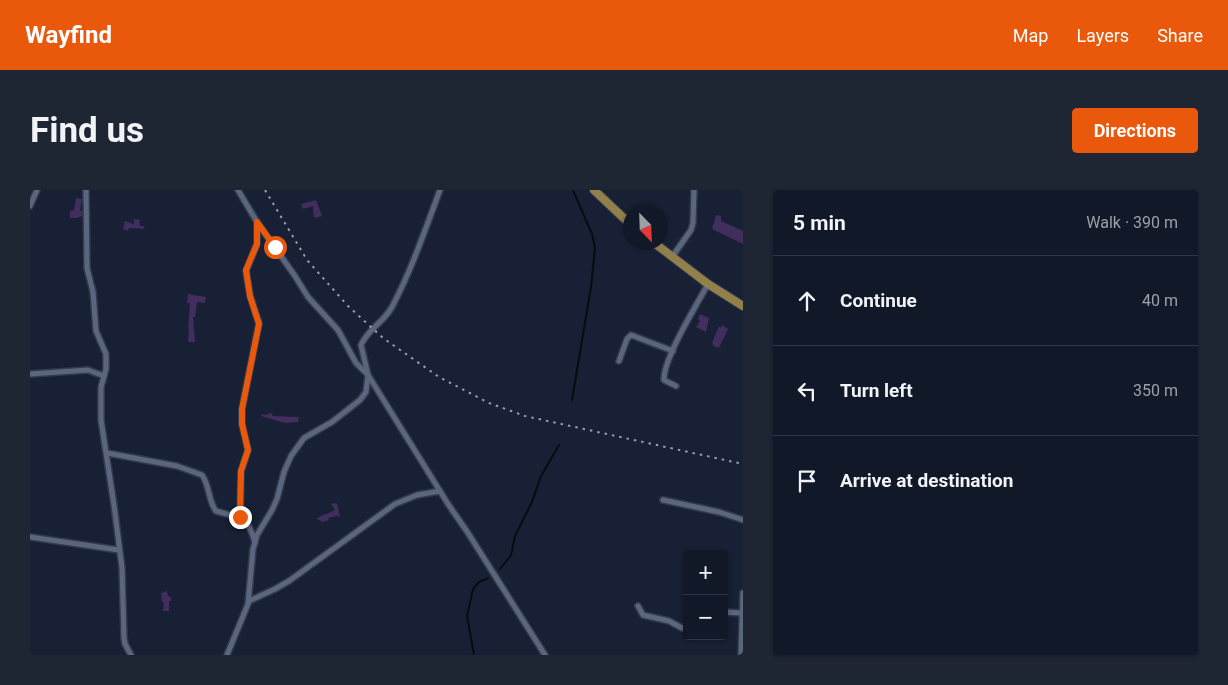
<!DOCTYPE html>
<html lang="en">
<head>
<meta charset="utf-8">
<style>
  :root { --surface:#111827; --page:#1e2533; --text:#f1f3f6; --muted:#9ca0a7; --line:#303744; --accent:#ea580c }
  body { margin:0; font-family:Roboto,sans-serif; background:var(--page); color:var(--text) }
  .controls { position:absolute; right:15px; bottom:15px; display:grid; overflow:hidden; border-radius:5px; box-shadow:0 1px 4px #0004 }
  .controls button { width:45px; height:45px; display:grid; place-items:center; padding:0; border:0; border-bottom:1px solid var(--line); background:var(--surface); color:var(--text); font:25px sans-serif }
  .compass { position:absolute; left:593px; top:15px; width:45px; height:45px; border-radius:50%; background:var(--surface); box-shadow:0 1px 4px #0004; rotate:157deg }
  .stop { position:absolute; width:15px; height:15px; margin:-11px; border:4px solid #ea580c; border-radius:50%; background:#fff }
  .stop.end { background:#ea580c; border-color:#fff; box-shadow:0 1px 5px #0008 }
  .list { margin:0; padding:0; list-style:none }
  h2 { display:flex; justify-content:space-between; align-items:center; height:65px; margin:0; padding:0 20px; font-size:21px }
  h2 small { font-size:16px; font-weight:400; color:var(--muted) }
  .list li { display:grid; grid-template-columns:32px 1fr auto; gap:15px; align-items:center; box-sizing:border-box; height:90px; padding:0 20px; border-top:1px solid var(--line) }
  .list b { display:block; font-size:19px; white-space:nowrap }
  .list em { font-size:16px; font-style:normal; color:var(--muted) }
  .icon { flex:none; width:28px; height:28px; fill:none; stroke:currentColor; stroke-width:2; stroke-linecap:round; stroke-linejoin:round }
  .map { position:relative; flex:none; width:713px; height:465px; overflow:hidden; border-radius:5px }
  header { display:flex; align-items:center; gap:30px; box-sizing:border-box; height:70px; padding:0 25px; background:var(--accent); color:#fff }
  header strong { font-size:24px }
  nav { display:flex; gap:28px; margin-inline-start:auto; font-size:18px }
  .intro { display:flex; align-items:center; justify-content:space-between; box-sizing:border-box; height:120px; padding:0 30px }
  h1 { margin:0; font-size:35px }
  .button { padding:12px 22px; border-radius:5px; background:var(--accent); color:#fff; font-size:18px; font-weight:700 }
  main { display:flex; gap:30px; padding:0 30px }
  aside { flex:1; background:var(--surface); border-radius:5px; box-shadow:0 1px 4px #0004 }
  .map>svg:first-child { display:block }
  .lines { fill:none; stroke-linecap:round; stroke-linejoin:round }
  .stream { stroke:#040e0f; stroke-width:2 }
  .building { fill:#412d5e }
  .minor-casing { stroke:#343a4b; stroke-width:8 }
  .primary-casing { stroke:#343a4b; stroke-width:10 }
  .minor { stroke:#5a667e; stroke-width:5 }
  .primary { stroke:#91804a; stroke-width:8 }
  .rail { stroke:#969eae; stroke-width:2; stroke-dasharray:2.5 5; stroke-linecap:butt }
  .route { stroke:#ea580c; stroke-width:6 }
</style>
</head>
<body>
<header>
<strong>Wayfind</strong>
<nav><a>Map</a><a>Layers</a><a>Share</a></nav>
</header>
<div class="intro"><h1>Find us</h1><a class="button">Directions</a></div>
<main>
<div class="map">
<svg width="713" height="465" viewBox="0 0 713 465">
  <rect width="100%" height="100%" fill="#172034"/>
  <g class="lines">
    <!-- stream -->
    <g class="stream">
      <polyline points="542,210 561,97 565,58 562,44 543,0"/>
      <polyline points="470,379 481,365 485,346 502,312 511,286 529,255"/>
      <polyline points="444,465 437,426 443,399 449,392 458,388"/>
    </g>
  </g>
  <!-- building -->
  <g class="building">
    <polygon points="46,8 52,9 50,21 52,21 52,26 47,28 40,28 40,21 44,20"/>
    <polygon points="286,10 292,26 284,28 283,16 273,19 271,14"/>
    <polygon points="686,25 691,26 691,31 713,41 713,54 682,39"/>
    <polygon points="104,29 110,30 109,35 115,37 114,39 99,38 98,41 93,39 95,31 104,34"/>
    <polygon points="158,104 176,107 175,113 167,112 165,127 163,127 165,152 158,152 159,139 158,139 160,113 157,113"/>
    <polygon points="670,124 679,128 676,142 666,137 670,131 668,129"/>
    <polygon points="692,135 698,139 689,158 683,156 683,153 682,153 689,136 691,138"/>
    <polygon points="239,223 243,224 242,226 269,227 268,232 255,233 231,226 232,224 238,225"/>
    <polygon points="307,313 310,327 307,326 298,328 299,330 292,332 290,330 288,330 287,328 305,320 301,314"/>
    <polygon points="137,401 138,406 141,407 141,411 139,411 139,421 133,421 134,412 132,412 131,403"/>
  </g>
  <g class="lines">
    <defs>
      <g id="minor">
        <polyline points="56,0 57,78 63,102 66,141 76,164 76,179 71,197 71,230 84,315 92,378 94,448 95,454 101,465"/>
        <polyline points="208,0 227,32 265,86 278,107 308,140 326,173 338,185 418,314 438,343 515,465"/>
        <polyline points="0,16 7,0"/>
        <polyline points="642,67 661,40 663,33 664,0"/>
        <polyline points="589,171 597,149 601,145 643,161"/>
        <polyline points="0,184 58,180 74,186"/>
        <path d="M 646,196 L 634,190 C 633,169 667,114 678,94"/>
        <path d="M 77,263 L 147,276 L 172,285 C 180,296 178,311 186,321 C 212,329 216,323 225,352"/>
        <polyline points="633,310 689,322 713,330"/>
        <polyline points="210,327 211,281 218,260 212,234 212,219 229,133 220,106 216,81 227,54 227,32"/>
        <polyline points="0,347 89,360"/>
        <polyline points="219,411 245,399 259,391 365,314 387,305 410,301"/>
        <polyline points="608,416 613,425 639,431 652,438 657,437"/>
        <polyline points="694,422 712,423"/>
        <path d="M 197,465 L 218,414 L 223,359 L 227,345 L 242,320 L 247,309 L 254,282 L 261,266 L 274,248 L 302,232 L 330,210 L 336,202 L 338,185 L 331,155 C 338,139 354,132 362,117 C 382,79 395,40 410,0"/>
        <polyline points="711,465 713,403"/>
      </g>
      <g id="primary">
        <polyline points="564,0 600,34"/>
        <polyline points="623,52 678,94 713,116"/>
      </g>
    </defs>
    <!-- minor casing -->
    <use href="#minor" class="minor-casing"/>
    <!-- primary casing -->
    <use href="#primary" class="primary-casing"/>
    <!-- minor -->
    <use href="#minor" class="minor"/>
    <!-- primary -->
    <use href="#primary" class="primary"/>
    <!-- rail -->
    <polyline class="rail" points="235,0 277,70 318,116 353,148 409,187 459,213 495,226 713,274"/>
  </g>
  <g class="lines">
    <!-- route -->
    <polyline class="route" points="210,327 211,281 218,260 212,234 212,219 229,134 220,106 216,80 227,54 227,32 245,57"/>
  </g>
</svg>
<div class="controls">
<button>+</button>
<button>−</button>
</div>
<svg class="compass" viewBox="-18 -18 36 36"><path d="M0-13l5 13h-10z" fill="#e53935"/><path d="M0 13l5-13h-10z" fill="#9ca0a7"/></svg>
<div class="stop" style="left:245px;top:57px"></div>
<div class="stop end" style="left:210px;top:327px"></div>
</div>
<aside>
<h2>5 min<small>Walk · 390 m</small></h2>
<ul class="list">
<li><svg class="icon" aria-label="ahead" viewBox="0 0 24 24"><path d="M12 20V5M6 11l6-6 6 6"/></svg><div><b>Continue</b></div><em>40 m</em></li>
<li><svg class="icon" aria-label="left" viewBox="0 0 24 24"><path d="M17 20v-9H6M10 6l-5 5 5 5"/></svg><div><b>Turn left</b></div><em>350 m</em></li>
<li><svg class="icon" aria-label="arrive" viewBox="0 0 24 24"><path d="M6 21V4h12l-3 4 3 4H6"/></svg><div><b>Arrive at destination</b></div></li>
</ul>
</aside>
</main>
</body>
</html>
